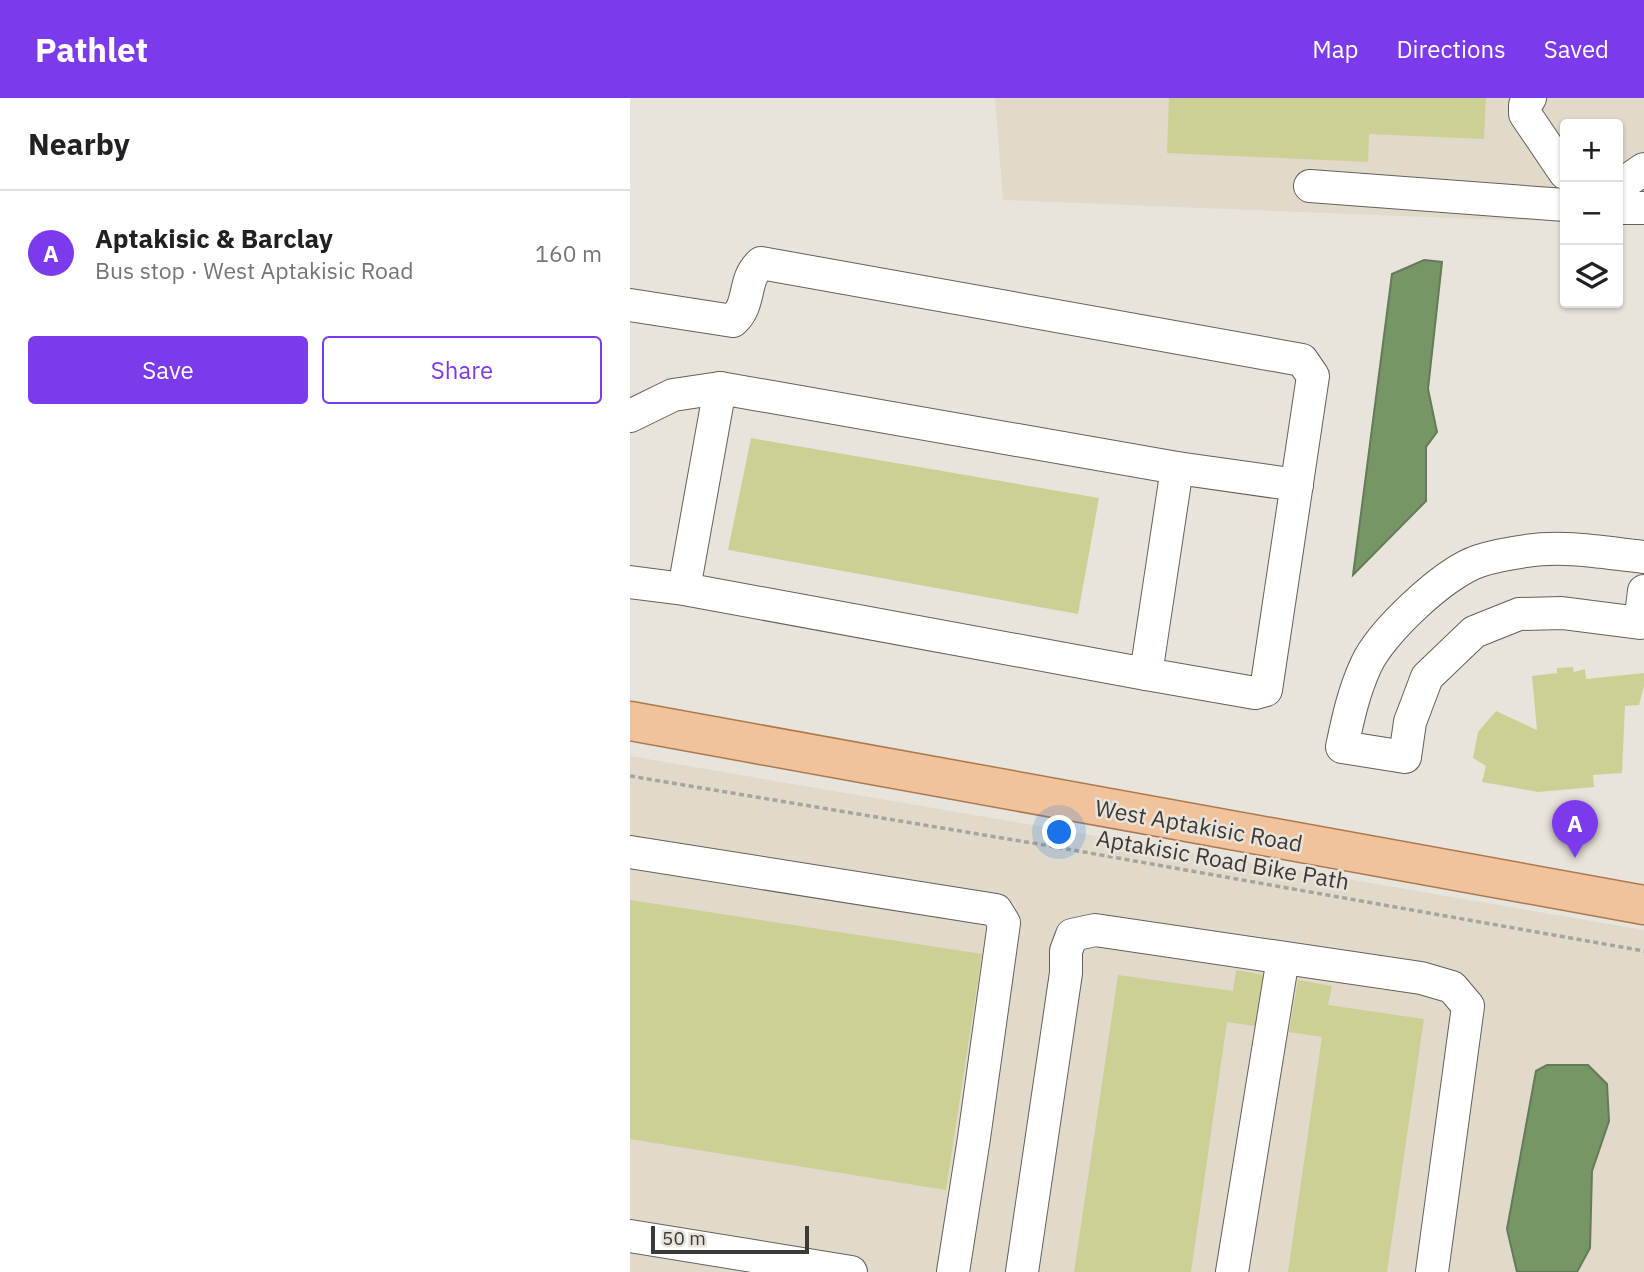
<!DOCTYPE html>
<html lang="en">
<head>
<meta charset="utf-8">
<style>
  :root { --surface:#fff; --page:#f2f2f2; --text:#202124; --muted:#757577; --line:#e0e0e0; --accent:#7c3aed }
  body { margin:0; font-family:"IBM Plex Sans",sans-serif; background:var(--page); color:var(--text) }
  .controls { position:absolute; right:21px; top:21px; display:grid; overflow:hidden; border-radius:7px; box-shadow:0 2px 5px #0004 }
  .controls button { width:63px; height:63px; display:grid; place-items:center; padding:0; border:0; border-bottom:2px solid var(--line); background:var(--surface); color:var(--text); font:35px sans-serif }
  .scale { position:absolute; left:21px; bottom:18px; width:158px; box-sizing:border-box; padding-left:7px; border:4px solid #3c3a37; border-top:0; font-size:19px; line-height:24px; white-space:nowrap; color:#3c3a37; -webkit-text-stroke:5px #e8e4db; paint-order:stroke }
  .you { position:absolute; left:430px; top:735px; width:24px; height:24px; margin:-18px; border:5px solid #fff; border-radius:50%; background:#1a73e8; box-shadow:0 0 0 10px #1a73e833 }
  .badge { display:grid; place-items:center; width:46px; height:46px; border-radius:50%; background:var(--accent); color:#fff; font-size:23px; font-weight:700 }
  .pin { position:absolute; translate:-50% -58px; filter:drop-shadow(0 2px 4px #0008) }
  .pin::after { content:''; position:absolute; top:37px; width:24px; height:21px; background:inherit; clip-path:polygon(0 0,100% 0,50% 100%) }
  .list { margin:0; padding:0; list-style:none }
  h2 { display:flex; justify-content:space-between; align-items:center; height:91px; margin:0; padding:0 28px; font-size:30px }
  h2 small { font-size:23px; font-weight:400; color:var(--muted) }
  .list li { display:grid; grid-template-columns:46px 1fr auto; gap:21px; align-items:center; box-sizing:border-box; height:126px; padding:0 28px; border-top:2px solid var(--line) }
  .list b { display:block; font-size:26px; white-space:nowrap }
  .list p { margin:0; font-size:23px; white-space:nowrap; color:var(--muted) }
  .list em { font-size:23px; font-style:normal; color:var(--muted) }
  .actions { display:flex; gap:14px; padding:21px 28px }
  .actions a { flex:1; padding:16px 0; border:2px solid var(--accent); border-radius:7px; text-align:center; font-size:24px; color:var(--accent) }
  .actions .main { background:var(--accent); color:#fff }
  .icon { flex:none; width:38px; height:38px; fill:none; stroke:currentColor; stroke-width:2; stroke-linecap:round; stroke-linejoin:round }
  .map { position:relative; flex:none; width:1014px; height:1174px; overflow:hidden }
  header { display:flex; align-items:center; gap:42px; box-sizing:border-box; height:98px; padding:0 35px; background:var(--accent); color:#fff }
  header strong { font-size:33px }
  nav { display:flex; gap:38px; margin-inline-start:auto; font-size:24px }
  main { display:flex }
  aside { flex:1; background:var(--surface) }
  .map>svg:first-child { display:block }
  .built { fill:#e1d9c9 }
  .water { fill:#779666; stroke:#657a58; stroke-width:2 }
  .building { fill:#cdd095 }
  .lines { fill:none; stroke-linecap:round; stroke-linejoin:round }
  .minor-casing { stroke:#646059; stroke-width:34 }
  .major-casing { stroke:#aa794e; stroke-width:41 }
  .path { stroke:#a7a49d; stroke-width:3.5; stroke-dasharray:5 3.5; stroke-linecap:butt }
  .minor { stroke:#fff; stroke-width:32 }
  .major { stroke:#f0c39d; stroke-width:38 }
  .labels { text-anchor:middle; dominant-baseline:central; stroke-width:5; stroke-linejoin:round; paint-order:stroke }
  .street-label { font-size:23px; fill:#3c3a37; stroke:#e8e4db }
</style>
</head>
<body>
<header>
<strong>Pathlet</strong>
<nav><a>Map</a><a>Directions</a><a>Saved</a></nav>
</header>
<main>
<aside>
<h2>Nearby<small></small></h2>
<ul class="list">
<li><span class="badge">A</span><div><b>Aptakisic &amp; Barclay</b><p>Bus stop · West Aptakisic Road</p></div><em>160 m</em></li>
</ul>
<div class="actions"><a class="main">Save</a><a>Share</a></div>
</aside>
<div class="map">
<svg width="1014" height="1174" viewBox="0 0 1014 1174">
  <rect width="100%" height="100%" fill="#e8e4db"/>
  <!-- built -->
  <g class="built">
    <polygon points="365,0 1014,0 1014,121 988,121 988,26 935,26 935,122 872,122 373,102"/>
    <polygon points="0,658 1014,832 1014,1174 0,1174"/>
  </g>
  <!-- water -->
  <g class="water">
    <polygon points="794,162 812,164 798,291 807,334 796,349 796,403 723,477 762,176"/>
    <polygon points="917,967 958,967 977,986 979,1023 962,1073 960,1150 947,1174 887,1174 877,1131 906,973"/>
  </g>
  <!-- building -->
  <g class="building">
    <polygon points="539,0 856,0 854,41 739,36 738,64 537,55"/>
    <polygon points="121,340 469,400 448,516 98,452"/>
    <polygon points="943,569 944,574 955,571 956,581 1014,575 1014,588 1009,607 995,608 992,675 963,677 964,689 908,694 852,684 856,668 843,660 848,634 866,613 907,632 902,578 927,575 927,570"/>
    <polygon points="0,802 352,856 316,1092 0,1041"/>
    <polygon points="606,872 639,878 631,929 597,924 561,1174 444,1174 488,877 603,893"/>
    <polygon points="668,882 702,888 698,907 794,921 757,1174 658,1174 692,939 659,934"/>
  </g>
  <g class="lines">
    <defs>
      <g id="minor">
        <polyline points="900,0 895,7 895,16 935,75"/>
        <polyline points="680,88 935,107"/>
        <polyline points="988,89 1014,71"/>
        <polyline points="988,110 1014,110"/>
        <path d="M 0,207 L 103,223 C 122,205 112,182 131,165 L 672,262 L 683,278 L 636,592 L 625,595 L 516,576"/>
        <polyline points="90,290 54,491 516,576 547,370"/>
        <polyline points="0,318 43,297 90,290 547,370 667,387"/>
        <path d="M 1014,459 C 975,455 936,447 896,453 C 881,455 864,458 849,463 C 815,474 751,534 736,567 C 724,593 718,620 712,649 L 775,659 L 780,624 L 797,579 L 844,534 L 889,516 L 932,515 L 1010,525 L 1014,493"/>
        <polyline points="0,484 54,491"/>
        <polyline points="0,754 366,812 374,825 344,1040 323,1174"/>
        <polyline points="0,1138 221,1174"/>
        <polyline points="392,1174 436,875 436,853 442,837 465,832 791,880 822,889 838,908 802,1174"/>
        <polyline points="602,1174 653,860"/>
      </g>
      <polyline id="major" points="0,623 1014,807"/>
    </defs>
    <!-- minor casing -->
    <use href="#minor" class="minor-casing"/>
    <!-- major casing -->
    <use href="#major" class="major-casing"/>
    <!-- path -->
    <polyline class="path" points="0,678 420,748 1014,853"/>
    <!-- minor -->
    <use href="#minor" class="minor"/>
    <!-- major -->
    <use href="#major" class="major"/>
  </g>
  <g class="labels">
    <!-- street labels -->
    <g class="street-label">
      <text transform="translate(569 727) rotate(10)">West Aptakisic Road</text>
      <text transform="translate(593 761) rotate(10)">Aptakisic Road Bike Path</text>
    </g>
  </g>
</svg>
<div class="controls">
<button>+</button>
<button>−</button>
<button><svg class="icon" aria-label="layers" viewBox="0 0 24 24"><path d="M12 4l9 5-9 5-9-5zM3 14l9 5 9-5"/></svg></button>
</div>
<div class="scale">50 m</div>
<div class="you"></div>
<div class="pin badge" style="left:945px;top:760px">A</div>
</div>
</main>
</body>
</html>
